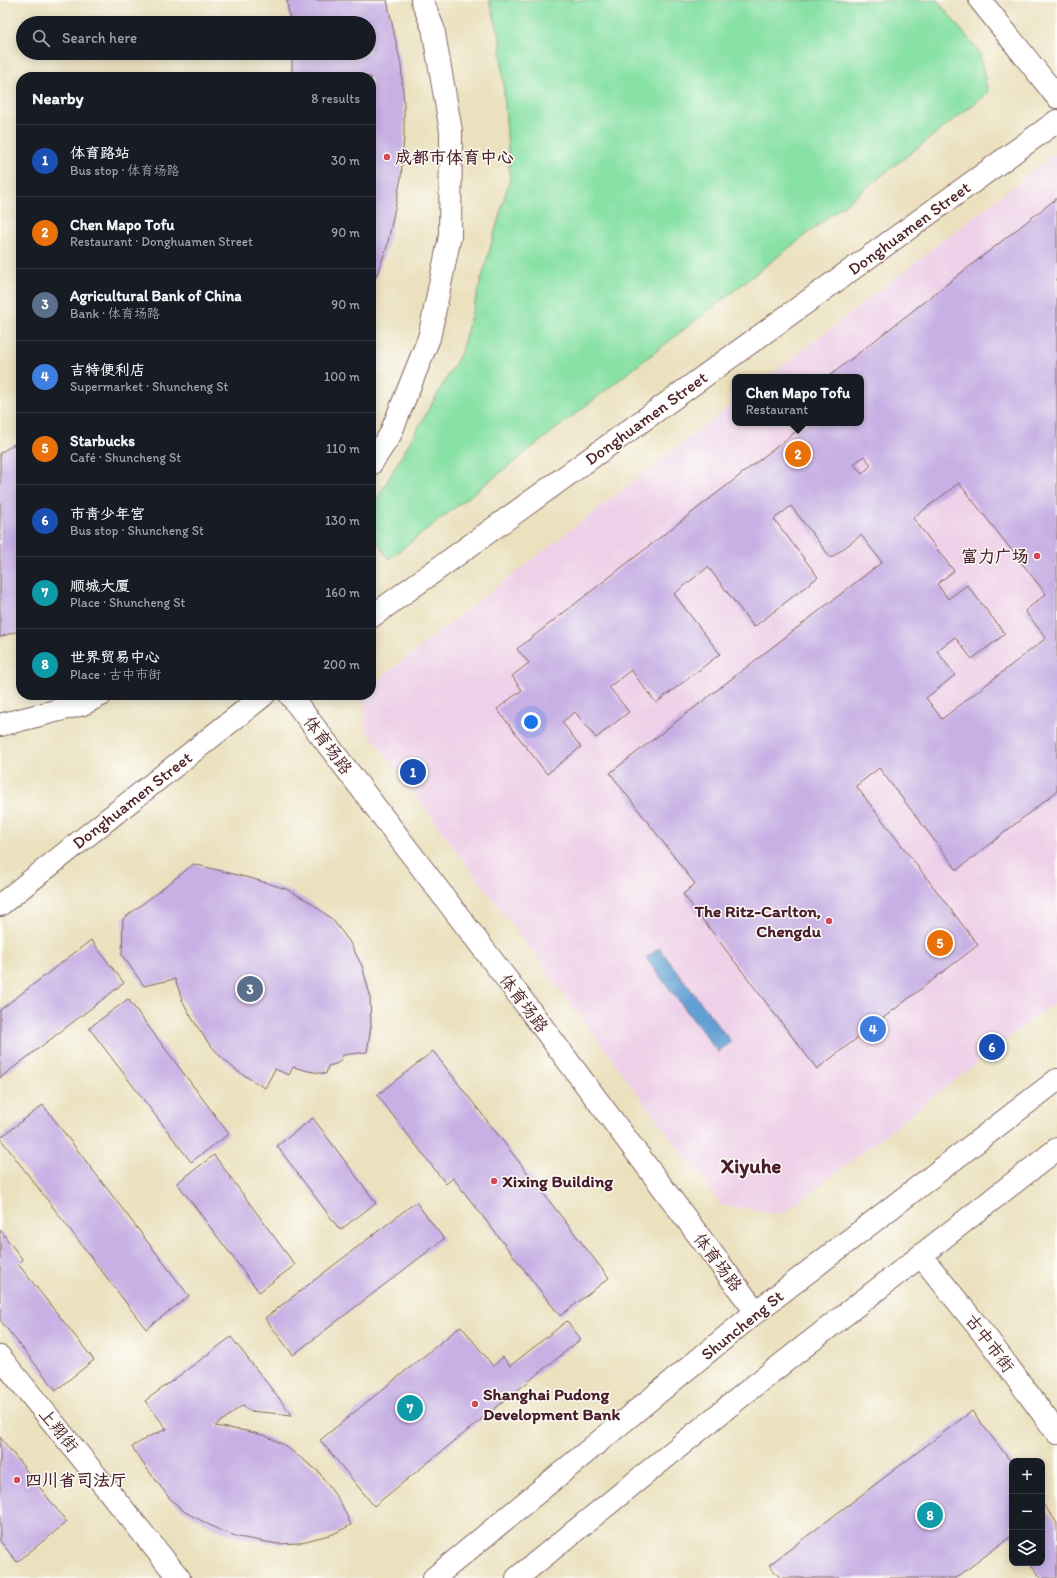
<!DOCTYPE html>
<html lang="en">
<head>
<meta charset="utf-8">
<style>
  :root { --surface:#171b24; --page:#242831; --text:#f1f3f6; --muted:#9ea1a6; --line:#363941; --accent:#ea580c }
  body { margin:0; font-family:Itim,"LXGW WenKai TC",sans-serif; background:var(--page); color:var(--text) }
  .controls { position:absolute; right:12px; bottom:12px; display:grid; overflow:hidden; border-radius:8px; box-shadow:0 2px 10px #0003 }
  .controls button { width:36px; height:36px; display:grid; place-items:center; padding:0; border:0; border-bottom:1px solid var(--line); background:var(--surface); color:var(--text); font:20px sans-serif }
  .you { position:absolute; left:531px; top:722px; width:14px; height:14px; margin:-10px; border:3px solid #fff; border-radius:50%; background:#1a73e8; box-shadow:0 0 0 6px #1a73e833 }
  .badge { display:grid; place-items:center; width:26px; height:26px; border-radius:50%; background:var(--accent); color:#fff; font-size:13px; font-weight:700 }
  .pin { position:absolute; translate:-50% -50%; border:2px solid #fff; box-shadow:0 1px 4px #0006 }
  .popup { position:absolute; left:732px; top:374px; width:132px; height:52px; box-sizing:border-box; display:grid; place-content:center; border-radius:8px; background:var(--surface); filter:drop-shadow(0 1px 3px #0005); font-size:13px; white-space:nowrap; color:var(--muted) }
  .popup b { font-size:15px; color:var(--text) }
  .popup::after { content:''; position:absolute; left:50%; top:100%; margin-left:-8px; border:8px solid transparent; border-top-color:var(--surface) }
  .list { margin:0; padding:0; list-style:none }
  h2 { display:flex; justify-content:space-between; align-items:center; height:52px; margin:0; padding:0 16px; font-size:17px }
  h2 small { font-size:13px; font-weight:400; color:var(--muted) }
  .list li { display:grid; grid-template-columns:26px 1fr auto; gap:12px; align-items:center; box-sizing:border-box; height:72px; padding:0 16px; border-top:1px solid var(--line) }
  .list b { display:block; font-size:15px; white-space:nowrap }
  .list p { margin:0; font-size:13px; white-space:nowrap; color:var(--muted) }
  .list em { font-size:13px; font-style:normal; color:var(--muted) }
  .icon { flex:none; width:22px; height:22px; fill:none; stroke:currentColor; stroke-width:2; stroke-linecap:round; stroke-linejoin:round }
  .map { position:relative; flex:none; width:1057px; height:1578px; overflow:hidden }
  .search { position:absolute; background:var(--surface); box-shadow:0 2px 10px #0003; left:16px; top:16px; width:360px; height:44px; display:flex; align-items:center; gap:10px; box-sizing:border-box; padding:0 14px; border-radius:22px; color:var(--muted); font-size:15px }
  .panel { position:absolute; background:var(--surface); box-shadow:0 2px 10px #0003; left:16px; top:72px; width:360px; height:628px; border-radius:16px }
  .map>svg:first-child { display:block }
  .built { fill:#eed0e8 }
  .green { fill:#88e1a5; stroke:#698068 }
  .water { fill:#62a0d3; stroke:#56607f }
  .building { fill:#c7b0e4; fill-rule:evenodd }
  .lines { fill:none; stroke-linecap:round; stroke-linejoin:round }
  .minor-casing { stroke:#82635f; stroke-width:24 }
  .major-casing { stroke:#82635f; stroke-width:24 }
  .minor { stroke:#fff; stroke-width:22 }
  .major { stroke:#fff; stroke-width:22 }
  .poi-dot { fill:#d1495b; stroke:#fdfcf7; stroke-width:1.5 }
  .labels { text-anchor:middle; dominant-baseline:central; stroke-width:3; stroke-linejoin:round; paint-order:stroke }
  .poi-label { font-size:17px; font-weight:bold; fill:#4a1f2b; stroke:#fdfcf7; text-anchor:start }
  .street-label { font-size:17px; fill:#4a1f2b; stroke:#fdfcf7 }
  .district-label { font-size:21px; font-weight:bold; fill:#4a1f2b; stroke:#fdfcf7 }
</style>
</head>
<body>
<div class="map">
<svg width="1057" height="1578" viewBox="0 0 1057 1578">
  <rect width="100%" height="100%" fill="#fdfcf7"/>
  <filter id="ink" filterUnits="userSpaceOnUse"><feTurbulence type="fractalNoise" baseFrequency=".025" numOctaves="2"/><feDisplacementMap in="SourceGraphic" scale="8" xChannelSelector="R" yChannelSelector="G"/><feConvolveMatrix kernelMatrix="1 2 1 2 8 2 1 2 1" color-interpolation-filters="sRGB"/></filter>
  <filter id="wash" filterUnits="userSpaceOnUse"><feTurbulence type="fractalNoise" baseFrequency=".012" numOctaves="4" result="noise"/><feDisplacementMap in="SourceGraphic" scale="16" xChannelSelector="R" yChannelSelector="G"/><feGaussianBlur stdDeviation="0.9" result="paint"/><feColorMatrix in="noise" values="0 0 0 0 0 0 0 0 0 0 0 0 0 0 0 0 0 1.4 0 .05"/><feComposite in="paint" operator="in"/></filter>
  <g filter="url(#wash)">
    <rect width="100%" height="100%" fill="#ebe1bf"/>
    <!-- built -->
    <polygon class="built" points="1057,152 1057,1001 783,1214 721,1205 365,728 364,695 371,695 371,685 735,402 735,423 861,423 861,377 768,377"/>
    <!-- green -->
    <polygon class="green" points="489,0 937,0 979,52 988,93 389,559 371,534 371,509 460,355 510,178 500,36"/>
    <!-- water -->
    <polygon class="water" points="659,948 731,1042 718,1052 646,958"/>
    <g id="blocks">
      <!-- building -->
      <g class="building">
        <polygon points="287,0 387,0 401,65 404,104 404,137 401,178 387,247 371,290 371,77 292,77 292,53 369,53 369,23 290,23"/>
        <path d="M 1057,198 L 1057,791 L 957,870 L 879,768 L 856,786 L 978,945 L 817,1069 L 683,894 L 695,884 L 610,773 L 882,562 L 861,535 L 831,558 L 791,506 L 774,519 L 818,577 L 754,627 L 708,567 L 674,594 L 720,654 L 656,703 L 631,670 L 609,687 L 629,712 L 596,738 L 575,712 L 562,722 L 581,747 L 547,774 L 497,709 L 522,690 L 512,676 L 529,663 L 517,649 L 807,423 L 861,423 L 861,377 L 828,377 ZM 864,456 L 871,465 L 862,474 L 854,464 ZM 959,483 L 1046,594 L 1025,611 L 1046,638 L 942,719 L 926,698 L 955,675 L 937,651 L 955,637 L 972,659 L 1005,634 L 967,585 L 948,599 L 937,584 L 954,571 L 913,518 Z"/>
        <polygon points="21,440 21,630 0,637 0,453"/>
        <polygon points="194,864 257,880 286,889 310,902 332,919 349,941 362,966 370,995 371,1026 367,1052 343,1055 340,1061 336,1064 328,1066 326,1074 308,1071 293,1067 289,1075 275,1069 265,1088 237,1071 221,1057 207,1041 193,1020 183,1002 175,979 144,986 122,955 123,919"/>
        <polygon points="91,940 124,983 0,1078 0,1010"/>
        <polygon points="128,999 229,1134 191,1162 89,1028"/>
        <polygon points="433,1051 609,1278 560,1316 453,1178 446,1184 377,1095"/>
        <polygon points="43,1105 189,1296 146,1329 0,1138"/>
        <polygon points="313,1118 376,1203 340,1230 277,1146"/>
        <polygon points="214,1155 295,1265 259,1292 177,1183"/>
        <polygon points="416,1202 444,1239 293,1355 265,1318"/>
        <polygon points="0,1230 23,1260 18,1264 94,1360 56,1390 0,1320"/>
        <polygon points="567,1321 581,1339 374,1506 320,1440 461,1326 493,1366 503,1357 510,1366"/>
        <polygon points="231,1337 292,1415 249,1411 243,1405 215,1426 247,1431 266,1436 284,1445 318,1471 341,1503 351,1525 333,1534 298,1543 278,1544 238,1537 219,1530 185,1512 170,1499 142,1462 132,1447 148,1437 167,1429 145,1401"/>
        <polygon points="972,1411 1012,1463 1012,1539 1010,1537 956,1578 780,1578 769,1565"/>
        <polygon points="0,1437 67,1522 17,1562 0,1541"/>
        <polygon points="1042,1503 1057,1523 1057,1578 1041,1578 1030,1563 1042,1563"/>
      </g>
    </g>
  </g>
  <g filter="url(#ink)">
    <use href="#blocks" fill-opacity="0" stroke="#82635f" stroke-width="1"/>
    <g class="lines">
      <defs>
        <g id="minor">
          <polyline points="980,0 1057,97"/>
          <polyline points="371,464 390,435 429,338 450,236 451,131 433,28 422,0"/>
          <polyline points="371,617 1057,121"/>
          <polyline points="290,695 511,985 756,1312"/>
          <polyline points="0,725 83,704 101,695"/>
          <polyline points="0,905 264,695"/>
          <polyline points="921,1256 987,1338 1057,1433"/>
          <polyline points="0,1357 179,1578"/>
        </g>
        <g id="major">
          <polyline points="434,1578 756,1312 1057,1080"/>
          <polyline points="517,1578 755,1385 1057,1149"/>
        </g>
      </defs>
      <!-- minor casing -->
      <use href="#minor" class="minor-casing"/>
      <!-- major casing -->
      <use href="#major" class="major-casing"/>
      <!-- minor -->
      <use href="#minor" class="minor"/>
      <!-- major -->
      <use href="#major" class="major"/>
    </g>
  </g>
  <!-- markers -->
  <g class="poi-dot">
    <circle cx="387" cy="157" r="4"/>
    <circle cx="1037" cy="556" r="4"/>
    <circle cx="829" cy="921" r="4"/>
    <circle cx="494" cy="1181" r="4"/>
    <circle cx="475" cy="1404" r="4"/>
    <circle cx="17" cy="1480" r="4"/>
  </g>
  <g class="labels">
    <!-- poi labels -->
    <g class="poi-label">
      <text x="395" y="157">成都市体育中心</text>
      <text x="1029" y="556" text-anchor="end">富力广场</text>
      <text x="821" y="911" text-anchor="end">The Ritz-Carlton,<tspan x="821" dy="20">Chengdu</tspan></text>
      <text x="502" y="1181">Xixing Building</text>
      <text x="483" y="1394">Shanghai Pudong<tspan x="483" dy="20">Development Bank</tspan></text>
      <text x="25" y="1480">四川省司法厅</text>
    </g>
    <!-- street labels -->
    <g class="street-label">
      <text transform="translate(909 228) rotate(-36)">Donghuamen Street</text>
      <text transform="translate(646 418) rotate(-36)">Donghuamen Street</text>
      <text transform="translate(328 745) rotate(53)">体育场路</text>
      <text transform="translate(132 800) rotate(-38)">Donghuamen Street</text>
      <text transform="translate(524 1003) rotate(53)">体育场路</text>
      <text transform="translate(718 1262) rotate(53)">体育场路</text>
      <text transform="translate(742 1325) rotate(-39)">Shuncheng St</text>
      <text transform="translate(990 1343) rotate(53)">古中市街</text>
      <text transform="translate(59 1430) rotate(51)">上翔街</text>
    </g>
    <!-- district labels -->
    <g class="district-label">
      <text x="751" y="1165">Xiyuhe</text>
    </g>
  </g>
</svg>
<div class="controls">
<button>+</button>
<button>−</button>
<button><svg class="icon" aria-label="layers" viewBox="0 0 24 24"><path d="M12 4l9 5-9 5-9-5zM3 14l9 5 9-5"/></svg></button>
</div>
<div class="you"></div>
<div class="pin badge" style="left:413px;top:772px;background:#1a4fb4">1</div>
<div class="pin badge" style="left:798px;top:454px;background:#e8710a">2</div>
<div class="popup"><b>Chen Mapo Tofu</b>Restaurant</div>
<div class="pin badge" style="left:250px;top:989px;background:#5c6f8a">3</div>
<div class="pin badge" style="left:873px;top:1029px;background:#3f7fe0">4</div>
<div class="pin badge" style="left:940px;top:943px;background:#e8710a">5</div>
<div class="pin badge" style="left:992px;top:1047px;background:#1a4fb4">6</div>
<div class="pin badge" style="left:410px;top:1408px;background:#0f9aa8">7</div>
<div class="pin badge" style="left:930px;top:1515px;background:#0f9aa8">8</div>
<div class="search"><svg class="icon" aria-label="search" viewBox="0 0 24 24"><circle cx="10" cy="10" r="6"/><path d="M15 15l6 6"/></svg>Search here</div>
<section class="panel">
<h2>Nearby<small>8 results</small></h2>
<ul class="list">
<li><span class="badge" style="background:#1a4fb4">1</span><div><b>体育路站</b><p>Bus stop · 体育场路</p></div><em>30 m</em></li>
<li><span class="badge" style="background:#e8710a">2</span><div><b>Chen Mapo Tofu</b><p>Restaurant · Donghuamen Street</p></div><em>90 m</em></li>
<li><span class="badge" style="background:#5c6f8a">3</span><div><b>Agricultural Bank of China</b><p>Bank · 体育场路</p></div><em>90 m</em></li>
<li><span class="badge" style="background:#3f7fe0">4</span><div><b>吉特便利店</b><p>Supermarket · Shuncheng St</p></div><em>100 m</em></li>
<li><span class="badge" style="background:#e8710a">5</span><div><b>Starbucks</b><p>Café · Shuncheng St</p></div><em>110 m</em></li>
<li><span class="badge" style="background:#1a4fb4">6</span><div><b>市青少年宫</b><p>Bus stop · Shuncheng St</p></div><em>130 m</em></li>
<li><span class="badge" style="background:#0f9aa8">7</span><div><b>顺城大厦</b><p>Place · Shuncheng St</p></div><em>160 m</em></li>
<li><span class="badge" style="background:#0f9aa8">8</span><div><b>世界贸易中心</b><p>Place · 古中市街</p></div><em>200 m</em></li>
</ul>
</section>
</div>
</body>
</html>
